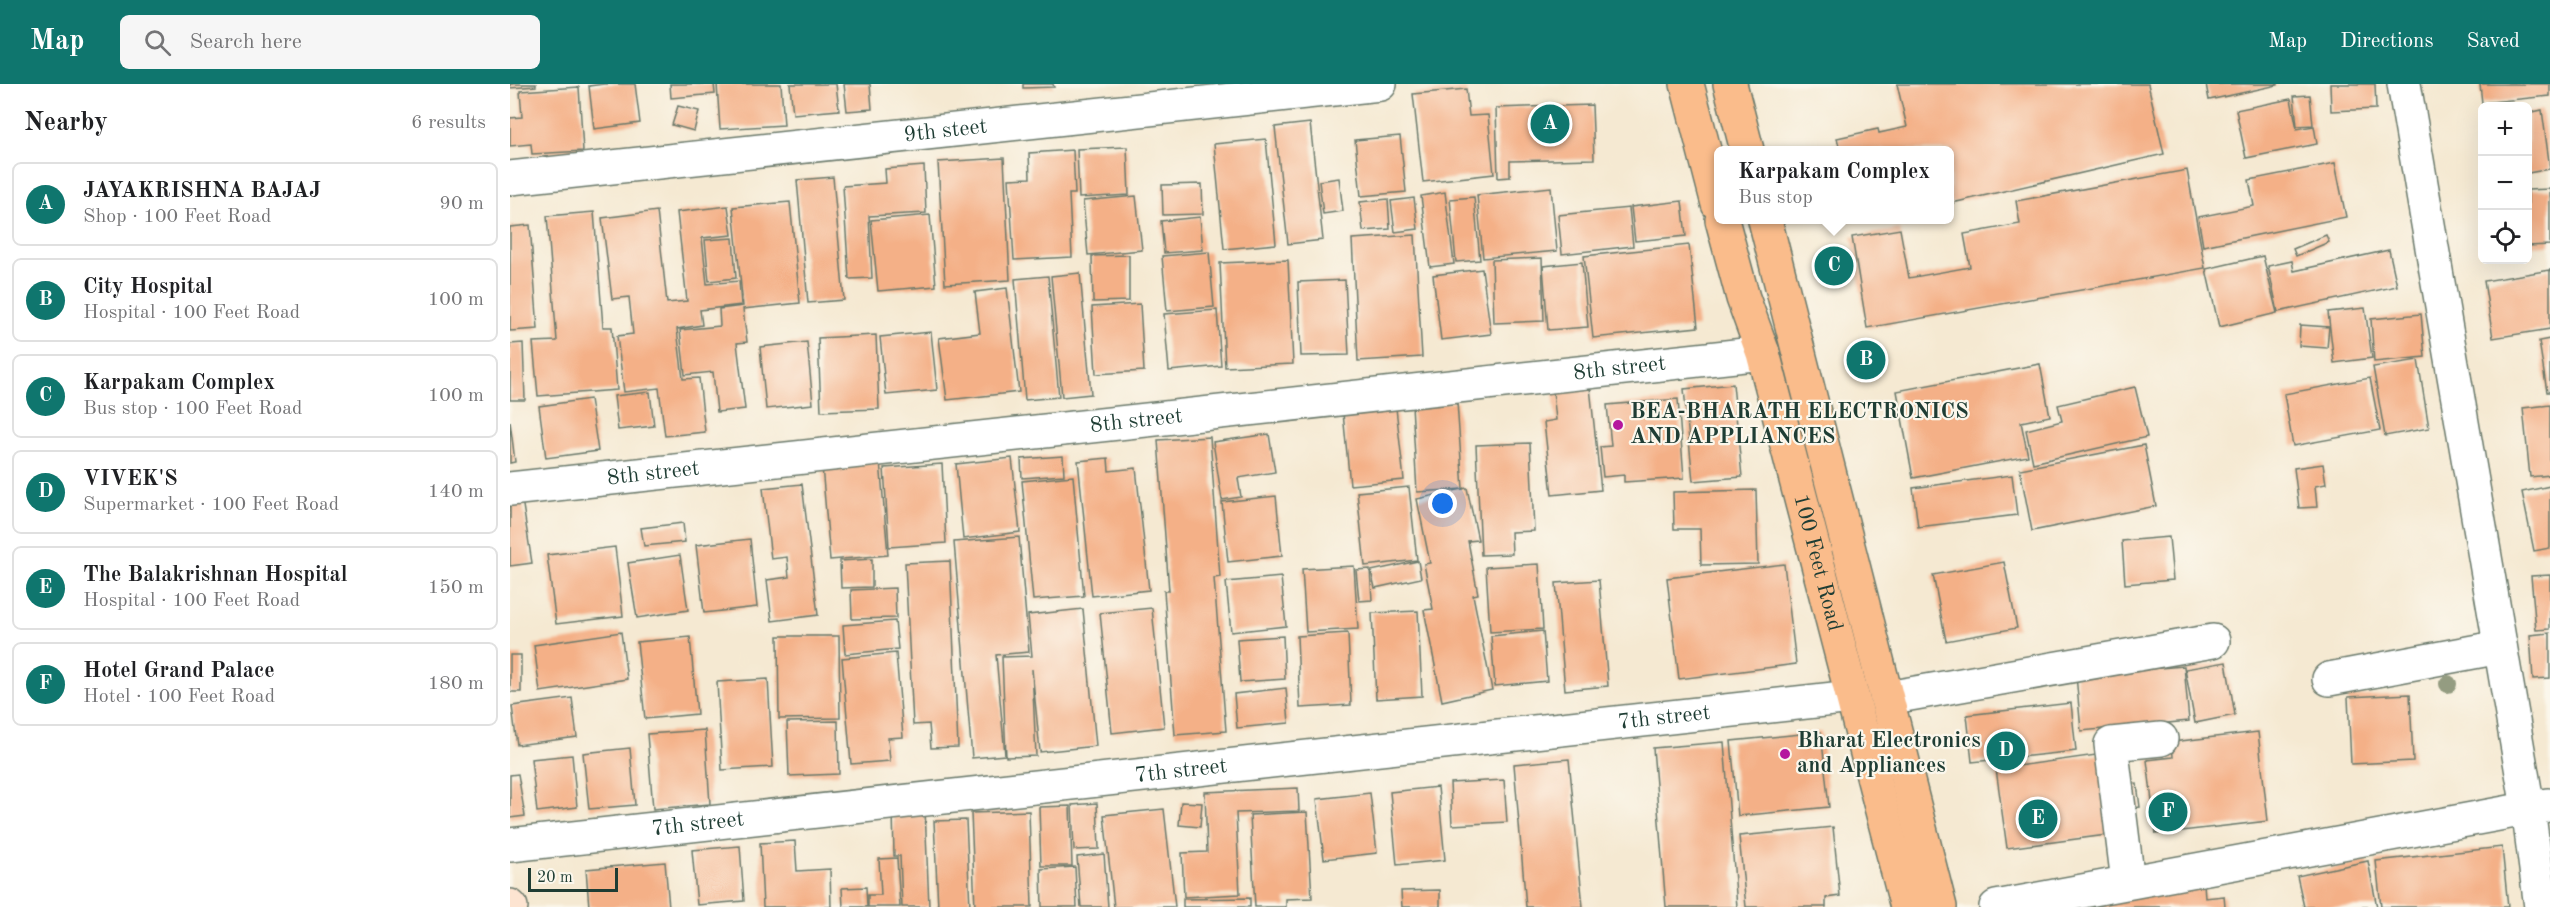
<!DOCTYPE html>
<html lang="en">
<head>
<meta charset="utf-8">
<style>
  :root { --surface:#fff; --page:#f6f6f6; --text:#202124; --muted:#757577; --line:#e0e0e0; --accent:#0f766e }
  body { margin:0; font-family:"Old Standard TT",serif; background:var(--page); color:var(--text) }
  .controls { position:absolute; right:18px; top:18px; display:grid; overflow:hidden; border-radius:9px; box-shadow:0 6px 24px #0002 }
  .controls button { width:54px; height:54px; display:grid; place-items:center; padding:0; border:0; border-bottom:2px solid var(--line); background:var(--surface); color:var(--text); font:30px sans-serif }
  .scale { position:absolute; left:18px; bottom:15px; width:90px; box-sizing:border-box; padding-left:6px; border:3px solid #1f3d34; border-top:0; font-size:16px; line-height:21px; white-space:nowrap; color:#1f3d34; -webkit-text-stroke:4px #fbf7ec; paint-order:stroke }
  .you { position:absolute; left:933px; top:420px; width:21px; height:21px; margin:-15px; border:4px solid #fff; border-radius:50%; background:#1a73e8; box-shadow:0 0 0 9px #1a73e833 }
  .badge { display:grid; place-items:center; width:39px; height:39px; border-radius:50%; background:var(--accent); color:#fff; font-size:20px; font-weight:700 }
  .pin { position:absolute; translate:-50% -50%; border:3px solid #fff; box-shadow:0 2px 6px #0006 }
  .popup { position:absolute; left:1204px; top:62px; width:240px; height:78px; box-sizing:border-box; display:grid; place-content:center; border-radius:9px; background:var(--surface); filter:drop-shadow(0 2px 4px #0005); font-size:20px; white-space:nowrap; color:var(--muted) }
  .popup b { font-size:22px; color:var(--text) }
  .popup::after { content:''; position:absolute; left:50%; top:100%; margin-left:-12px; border:12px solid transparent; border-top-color:var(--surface) }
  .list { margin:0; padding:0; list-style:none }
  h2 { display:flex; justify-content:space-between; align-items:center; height:78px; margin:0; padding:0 24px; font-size:26px }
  h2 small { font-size:20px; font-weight:400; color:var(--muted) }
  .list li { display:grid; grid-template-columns:39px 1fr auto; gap:18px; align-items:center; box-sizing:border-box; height:84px; margin:0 12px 12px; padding:0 12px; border:2px solid var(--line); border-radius:9px }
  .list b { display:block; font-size:22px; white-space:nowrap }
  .list p { margin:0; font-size:20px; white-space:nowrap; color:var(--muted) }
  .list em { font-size:20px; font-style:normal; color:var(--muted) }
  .icon { flex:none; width:33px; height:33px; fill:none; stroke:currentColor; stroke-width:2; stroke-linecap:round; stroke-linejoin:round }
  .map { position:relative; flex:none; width:2040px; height:823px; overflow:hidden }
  header { display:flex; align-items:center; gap:36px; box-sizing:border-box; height:84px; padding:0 30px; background:var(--accent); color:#fff }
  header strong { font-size:28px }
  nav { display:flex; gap:33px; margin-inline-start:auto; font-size:21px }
  .search { width:420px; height:54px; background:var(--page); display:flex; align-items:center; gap:15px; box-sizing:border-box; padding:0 21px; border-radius:9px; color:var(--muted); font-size:22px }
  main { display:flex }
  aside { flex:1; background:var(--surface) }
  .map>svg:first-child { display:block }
  .building { fill:#f4b087 }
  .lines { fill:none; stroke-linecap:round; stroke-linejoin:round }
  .street-casing { stroke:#6a796b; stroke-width:36 }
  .secondary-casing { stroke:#6a796b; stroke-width:36 }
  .primary-casing { stroke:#6a796b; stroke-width:36 }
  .street { stroke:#fff; stroke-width:33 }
  .secondary { stroke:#fde4d1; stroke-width:33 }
  .primary { stroke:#fabc8b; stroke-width:33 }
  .tree { fill:#949c81 }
  .poi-dot { fill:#b5179e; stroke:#fbf7ec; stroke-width:2 }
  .labels { text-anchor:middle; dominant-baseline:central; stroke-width:4.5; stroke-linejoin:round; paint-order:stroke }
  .street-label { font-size:22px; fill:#1f3d34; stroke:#fbf7ec }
  .poi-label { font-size:22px; font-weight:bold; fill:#1f3d34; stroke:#fbf7ec; text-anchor:start }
</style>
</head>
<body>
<header>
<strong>Map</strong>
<div class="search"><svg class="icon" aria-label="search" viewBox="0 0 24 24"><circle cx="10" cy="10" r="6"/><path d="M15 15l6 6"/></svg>Search here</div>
<nav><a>Map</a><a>Directions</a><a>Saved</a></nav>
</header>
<main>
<aside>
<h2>Nearby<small>6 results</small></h2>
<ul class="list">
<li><span class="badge">A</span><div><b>JAYAKRISHNA BAJAJ</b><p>Shop · 100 Feet Road</p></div><em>90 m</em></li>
<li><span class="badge">B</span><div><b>City Hospital</b><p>Hospital · 100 Feet Road</p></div><em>100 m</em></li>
<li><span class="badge">C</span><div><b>Karpakam Complex</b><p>Bus stop · 100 Feet Road</p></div><em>100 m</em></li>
<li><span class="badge">D</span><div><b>VIVEK'S</b><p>Supermarket · 100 Feet Road</p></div><em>140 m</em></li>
<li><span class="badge">E</span><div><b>The Balakrishnan Hospital</b><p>Hospital · 100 Feet Road</p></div><em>150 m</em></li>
<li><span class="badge">F</span><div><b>Hotel Grand Palace</b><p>Hotel · 100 Feet Road</p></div><em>180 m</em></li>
</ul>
</aside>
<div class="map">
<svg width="2040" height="823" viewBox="0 0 2040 823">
  <rect width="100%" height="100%" fill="#fbf7ec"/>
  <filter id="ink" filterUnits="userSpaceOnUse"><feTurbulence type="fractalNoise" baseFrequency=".0167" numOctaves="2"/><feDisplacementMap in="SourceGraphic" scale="12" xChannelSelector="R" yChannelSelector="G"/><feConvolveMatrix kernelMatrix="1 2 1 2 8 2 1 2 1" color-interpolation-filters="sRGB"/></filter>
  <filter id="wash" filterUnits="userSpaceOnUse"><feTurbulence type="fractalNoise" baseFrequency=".008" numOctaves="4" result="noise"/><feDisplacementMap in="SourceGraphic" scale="24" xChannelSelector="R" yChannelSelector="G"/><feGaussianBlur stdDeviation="1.35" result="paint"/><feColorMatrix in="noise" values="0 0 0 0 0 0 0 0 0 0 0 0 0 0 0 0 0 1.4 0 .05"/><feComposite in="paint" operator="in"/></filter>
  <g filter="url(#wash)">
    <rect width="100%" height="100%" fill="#f5e9d2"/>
    <g id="blocks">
      <!-- building -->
      <g class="building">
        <polygon points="0,0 26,0 26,2 0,4"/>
        <polygon points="94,0 125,0 130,39 84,45 79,2"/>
        <polygon points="160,0 204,0 205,10 161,14"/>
        <polygon points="207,0 271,0 274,41 210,45"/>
        <polygon points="280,0 326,0 329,26 283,30"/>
        <polygon points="334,0 360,0 362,25 337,27"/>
        <polygon points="513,0 543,0 544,3 513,4"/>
        <polygon points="1387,0 1638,0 1654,70 1442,119 1440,110 1440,66 1330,66 1327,54 1368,45 1369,49 1397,43"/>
        <polygon points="1696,0 1768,0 1768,1 1699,16"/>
        <polygon points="1820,0 1865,0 1866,25 1821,27"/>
        <polygon points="1970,0 2040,0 2040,12 1972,19"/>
        <polygon points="69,3 73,67 22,70 21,60 0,62 0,34 12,33 10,7"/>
        <polygon points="956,5 959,32 978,31 984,90 913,98 903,10"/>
        <polygon points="1800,11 1803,41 1787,42 1784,12"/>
        <polygon points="1781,15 1787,45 1804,42 1807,60 1736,74 1726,26"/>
        <polygon points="1082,21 1084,75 1000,77 1000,93 988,94 986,24"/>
        <polygon points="168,22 189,27 184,47 162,41"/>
        <polygon points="2032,26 2040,85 2018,89 2018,29"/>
        <polygon points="800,39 813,156 778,160 765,43"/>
        <polygon points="890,52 896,108 851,112 845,56"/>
        <polygon points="756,55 766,160 714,165 704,60"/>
        <polygon points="617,63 619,111 569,114 567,65"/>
        <polygon points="563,66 565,110 559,110 562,173 504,176 499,95 520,94 519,69"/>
        <polygon points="494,74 500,196 435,200 428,78"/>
        <polygon points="1825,79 1836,133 1693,162 1688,133 1744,122 1739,96"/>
        <polygon points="414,82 416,129 359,132 362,194 339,195 333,102 376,99 375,85"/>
        <polygon points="1677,86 1695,184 1357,244 1342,153 1390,145 1399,194 1460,183 1454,150 1510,140 1506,117"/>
        <polygon points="323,93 334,216 298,219 287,96"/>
        <polygon points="829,94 833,127 813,130 809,97"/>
        <polygon points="692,100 693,130 653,131 652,101"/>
        <polygon points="1041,103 1047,167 973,174 967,111"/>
        <polygon points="2040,105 2040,161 2018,162 2018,106"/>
        <polygon points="935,108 944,180 920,183 911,112"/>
        <polygon points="626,112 632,166 578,171 573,117"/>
        <polygon points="964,113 970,176 946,178 940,115"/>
        <polygon points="904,114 908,145 885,148 881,117"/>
        <polygon points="878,115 880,145 853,147 850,118"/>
        <polygon points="1172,117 1176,152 1125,157 1121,123"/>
        <polygon points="280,118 290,219 233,225 237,258 227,259 235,325 207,328 203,288 175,291 170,246 210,242 209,225 233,222 223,123"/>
        <polygon points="218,122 222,151 192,154 197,200 229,197 231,221 190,226 192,241 167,245 173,295 189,294 195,348 155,352 149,304 114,308 107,252 123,250 119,213 102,215 92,134 147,127 157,219 177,217 167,128"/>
        <polygon points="1119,124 1123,162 1052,170 1048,131"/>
        <polygon points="84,128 93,243 102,243 107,306 28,312 23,258 47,257 37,132"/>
        <polygon points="420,131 426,202 368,207 361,136"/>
        <polygon points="690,133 693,166 654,169 651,137"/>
        <polygon points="20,141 28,245 0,247 0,143"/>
        <polygon points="905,151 912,273 848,277 842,155"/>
        <polygon points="1816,151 1819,158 1786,172 1783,165"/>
        <polygon points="223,154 226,194 199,197 195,156"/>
        <polygon points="1179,161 1188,243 1083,254 1074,172"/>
        <polygon points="1879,166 1887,202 1768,228 1758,182 1782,177 1784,187"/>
        <polygon points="699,168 704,223 657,227 652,172"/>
        <polygon points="619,171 619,217 583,218 582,172"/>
        <polygon points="1753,172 1767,229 1709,243 1696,185"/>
        <polygon points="1032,174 1034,237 984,239 982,176"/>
        <polygon points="778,176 783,280 715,283 710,179"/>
        <polygon points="1072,178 1078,243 1038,246 1033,182"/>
        <polygon points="972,185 981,250 931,256 923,191"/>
        <polygon points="2040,186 2040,245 1983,254 1974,197"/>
        <polygon points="570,189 581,310 552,313 541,192"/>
        <polygon points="538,192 549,313 515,316 505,195"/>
        <polygon points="835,196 839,271 791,272 788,198"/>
        <polygon points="497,204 509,308 437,316 429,254 470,249 465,208"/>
        <polygon points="630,220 634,287 586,290 582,223"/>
        <polygon points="1855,224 1862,274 1824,279 1818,228"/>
        <polygon points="707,226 711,282 659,287 654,230"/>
        <polygon points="1911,230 1915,273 1864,278 1861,235"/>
        <polygon points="1790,241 1819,243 1817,264 1789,262"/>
        <polygon points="421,248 427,306 376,311 370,253"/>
        <polygon points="366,251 369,325 311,327 308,254"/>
        <polygon points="2040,255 2040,308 2037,308 2029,257"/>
        <polygon points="297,258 303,320 256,325 250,263"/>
        <polygon points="13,259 15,316 0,316 0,260"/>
        <polygon points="1908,276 1919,344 1875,352 1863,283"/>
        <polygon points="1530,280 1540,332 1511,338 1518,372 1403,394 1387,307"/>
        <polygon points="1860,294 1870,346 1783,362 1774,310"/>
        <polygon points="1223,300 1232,393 1183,397 1174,305"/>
        <polygon points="1080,303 1091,406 1042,411 1034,338 1046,336 1043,307"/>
        <polygon points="1625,303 1637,353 1523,379 1516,346 1552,337 1548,321"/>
        <polygon points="140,308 144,342 108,346 104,312"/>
        <polygon points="80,315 88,367 36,374 29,322"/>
        <polygon points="1168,315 1174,394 1114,398 1114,391 1093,393 1090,363 1101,362 1097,321"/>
        <polygon points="947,318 953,405 907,408 902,321"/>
        <polygon points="2040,321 2040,391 2020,393 2013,324"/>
        <polygon points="886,324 894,396 840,401 833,329"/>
        <polygon points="0,337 5,378 0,379"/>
        <polygon points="759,350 765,388 728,394 731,413 712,416 703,358"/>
        <polygon points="700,353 710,493 704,494 716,647 665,651 654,507 659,507 648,356"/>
        <polygon points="1020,359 1024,447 1001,448 1002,470 971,471 966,361"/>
        <polygon points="1634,361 1646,422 1522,447 1510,385"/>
        <polygon points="553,372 554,391 512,394 511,375"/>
        <polygon points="502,374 510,448 453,455 446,380"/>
        <polygon points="598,374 599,387 626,384 639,506 582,512 568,377"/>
        <polygon points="370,377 378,471 320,476 312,382"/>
        <polygon points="432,380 436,459 379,463 374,384"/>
        <polygon points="1813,380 1816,400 1805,402 1807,423 1789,424 1784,384"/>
        <polygon points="1502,391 1507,431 1408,443 1403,404"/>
        <polygon points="563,392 574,512 523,516 512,397"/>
        <polygon points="292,400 308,531 262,537 257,496 279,493 277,473 261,475 253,404"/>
        <polygon points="2040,402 2040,464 2024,467 2012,408"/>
        <polygon points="899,403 907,476 855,482 847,408"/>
        <polygon points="957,404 968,456 958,457 968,510 963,511 982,606 932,617 914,526 923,525 914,480 920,479 907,415"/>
        <polygon points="1246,406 1248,480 1191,481 1190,445 1164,445 1163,408"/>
        <polygon points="766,412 772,472 718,478 712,418"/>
        <polygon points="12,415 22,479 0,482 0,417"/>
        <polygon points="173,439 175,458 134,462 131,444"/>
        <polygon points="509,453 519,568 486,571 495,671 462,674 444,458"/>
        <polygon points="1659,453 1663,496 1615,500 1612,457"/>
        <polygon points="240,455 247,523 194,529 186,461"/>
        <polygon points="105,463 113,532 46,540 37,471"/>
        <polygon points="170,471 178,526 127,534 118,479"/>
        <polygon points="362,475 362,503 331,504 330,477"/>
        <polygon points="440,477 448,663 421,664 419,640 403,641 395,479"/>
        <polygon points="908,477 911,494 865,504 861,487"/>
        <polygon points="1494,478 1507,544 1436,557 1423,491"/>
        <polygon points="1029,480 1033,545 980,548 976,483"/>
        <polygon points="1274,480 1286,580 1169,595 1157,494"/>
        <polygon points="844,482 848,545 796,548 792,485"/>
        <polygon points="860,485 862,516 849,517 846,486"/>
        <polygon points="2040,491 2040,545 2026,546 2021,492"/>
        <polygon points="771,493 776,542 721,548 716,498"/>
        <polygon points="1089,496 1098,602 1055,606 1046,499"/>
        <polygon points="385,504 386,534 342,535 341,506"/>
        <polygon points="642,524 654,643 602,649 590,529"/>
        <polygon points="573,525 586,662 530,668 522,585 526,672 496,673 492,573 522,572 518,531"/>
        <polygon points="908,527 912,612 866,615 862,529"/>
        <polygon points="385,537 388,565 335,570 333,541"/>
        <polygon points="1033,547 1037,597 985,602 981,552"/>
        <polygon points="111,548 117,595 30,608 24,561"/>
        <polygon points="838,549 841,621 790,624 787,552"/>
        <polygon points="2040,549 2040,594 2023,595 2020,551"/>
        <polygon points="268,552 329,552 330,634 269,635"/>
        <polygon points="773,552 775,595 730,598 727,555"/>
        <polygon points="180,553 187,630 135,635 127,558"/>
        <polygon points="386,569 393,653 378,654 380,677 341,680 332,574"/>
        <rect x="0" y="571" width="11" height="37"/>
        <polygon points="1716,578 1725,631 1685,639 1675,585"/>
        <polygon points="1674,582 1679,637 1571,647 1566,591"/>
        <polygon points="258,595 263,683 212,686 207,598"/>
        <polygon points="776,604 779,639 727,644 724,610"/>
        <polygon points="1900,610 1903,677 1841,680 1838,613"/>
        <polygon points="62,614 67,653 7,661 2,622"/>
        <polygon points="1561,619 1566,667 1462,678 1457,631"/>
        <polygon points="328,637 329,690 279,692 277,638"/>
        <polygon points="195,646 200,720 143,725 137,650"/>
        <polygon points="1311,648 1319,723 1228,732 1221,657"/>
        <polygon points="1748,648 1758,737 1646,750 1637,676 1663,673 1662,658"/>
        <polygon points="1214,658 1227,823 1156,823 1143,664"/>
        <polygon points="120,664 125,721 79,725 73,669"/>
        <polygon points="1593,670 1604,750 1497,764 1486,685"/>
        <polygon points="62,671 67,723 27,728 21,675"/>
        <polygon points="1059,675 1073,823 1016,823 1004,680"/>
        <polygon points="8,690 15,732 0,734 0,691"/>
        <polygon points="994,696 997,738 942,741 940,699"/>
        <polygon points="1627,700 1630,723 1614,725 1611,702"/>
        <polygon points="928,703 935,776 887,781 880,708"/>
        <polygon points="788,704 789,727 726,729 730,810 674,813 672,769 697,768 695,708"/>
        <polygon points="860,709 867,769 814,775 807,715"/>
        <polygon points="671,718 692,719 690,743 669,741"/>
        <polygon points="587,719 589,765 564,766 562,721"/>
        <polygon points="560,722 562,782 531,782 529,723"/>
        <polygon points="415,725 419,823 392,823 390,772 384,772 383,726"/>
        <polygon points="654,725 665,823 604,823 594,731"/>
        <polygon points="519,727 522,823 465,823 461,729"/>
        <polygon points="797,728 802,814 776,815 776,823 745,823 740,731"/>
        <polygon points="456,736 460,823 428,823 424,737"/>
        <polygon points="1323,743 1330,812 1316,814 1316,823 1236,823 1229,752"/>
        <polygon points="285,757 287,787 320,785 321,823 253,823 250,759"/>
        <polygon points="230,762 234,817 187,821 182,766"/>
        <polygon points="1992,763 1998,823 1871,823 1866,777"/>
        <polygon points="594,770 598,823 571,823 567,773"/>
        <polygon points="387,774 390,823 358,823 358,811 371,811 369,775"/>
        <polygon points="1858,777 1867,823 1794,823 1787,792"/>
        <polygon points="155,778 159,823 79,823 76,785"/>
        <polygon points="565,783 567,823 532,823 531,785"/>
        <polygon points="1694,799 1695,814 1714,812 1715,823 1588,823 1587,808"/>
        <polygon points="356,803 357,823 333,823 332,804"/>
        <polygon points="930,806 930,823 892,823 891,807"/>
        <polygon points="740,814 740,823 673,823 673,815"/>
      </g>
    </g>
  </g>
  <g filter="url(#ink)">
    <use href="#blocks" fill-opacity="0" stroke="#6a796b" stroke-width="1.5"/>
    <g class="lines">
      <defs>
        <g id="street">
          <polyline points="1894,0 2018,724 2031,823"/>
          <path id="s1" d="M 0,94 L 870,0"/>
          <path id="s2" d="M 0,405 L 1253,269"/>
          <polyline points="1819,595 1990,563"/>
          <polyline points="1377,614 1703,557"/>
          <path id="s3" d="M 0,761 L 1342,613"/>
          <polyline points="1618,798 1601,660 1651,655"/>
          <polyline points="1486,823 2038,721"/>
        </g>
        <polyline id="secondary" points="0,822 1,823"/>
        <g id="primary">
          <polyline points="1177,0 1208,120"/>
          <polyline points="1220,0 1237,66"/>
          <path id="s4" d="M 1212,136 L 1233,214 L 1253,269 L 1397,823"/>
          <polyline points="1255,136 1430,823"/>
        </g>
      </defs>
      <!-- street casing -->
      <use href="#street" class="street-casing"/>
      <!-- secondary casing -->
      <use href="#secondary" class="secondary-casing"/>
      <!-- primary casing -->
      <use href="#primary" class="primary-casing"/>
      <!-- street -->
      <use href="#street" class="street"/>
      <!-- secondary -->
      <use href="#secondary" class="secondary"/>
      <!-- primary -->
      <use href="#primary" class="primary"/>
    </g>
    <!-- trees -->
    <circle class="tree" cx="1938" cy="600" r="9"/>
  </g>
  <!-- markers -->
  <g class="poi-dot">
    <circle cx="1108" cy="341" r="6"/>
    <circle cx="1275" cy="670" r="6"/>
  </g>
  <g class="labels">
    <!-- street labels -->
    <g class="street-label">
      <text stroke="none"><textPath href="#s1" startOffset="438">9th steet</textPath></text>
      <text stroke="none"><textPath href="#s2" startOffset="1116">8th street</textPath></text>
      <text stroke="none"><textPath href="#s2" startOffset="630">8th street</textPath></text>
      <text stroke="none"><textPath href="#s2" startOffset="144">8th street</textPath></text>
      <text stroke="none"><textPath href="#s4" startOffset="356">100 Feet Road</textPath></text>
      <text stroke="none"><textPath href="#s3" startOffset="1161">7th street</textPath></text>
      <text stroke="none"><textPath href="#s3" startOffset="675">7th street</textPath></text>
      <text stroke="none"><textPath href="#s3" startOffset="189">7th street</textPath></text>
    </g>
    <!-- poi labels -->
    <g class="poi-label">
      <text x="1120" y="328">BEA-BHARATH ELECTRONICS<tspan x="1120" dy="25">AND APPLIANCES</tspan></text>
      <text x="1287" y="657">Bharat Electronics<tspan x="1287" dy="25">and Appliances</tspan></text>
    </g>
  </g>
</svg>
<div class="controls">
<button>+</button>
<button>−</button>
<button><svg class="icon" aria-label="locate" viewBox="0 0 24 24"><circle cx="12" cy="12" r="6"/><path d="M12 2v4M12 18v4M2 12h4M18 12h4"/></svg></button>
</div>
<div class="scale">20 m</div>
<div class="you"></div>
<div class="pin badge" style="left:1040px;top:40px">A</div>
<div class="pin badge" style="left:1356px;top:276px">B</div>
<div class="pin badge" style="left:1324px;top:182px">C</div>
<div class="popup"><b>Karpakam Complex</b>Bus stop</div>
<div class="pin badge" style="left:1496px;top:667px">D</div>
<div class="pin badge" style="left:1528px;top:735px">E</div>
<div class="pin badge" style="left:1658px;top:728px">F</div>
</div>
</main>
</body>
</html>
